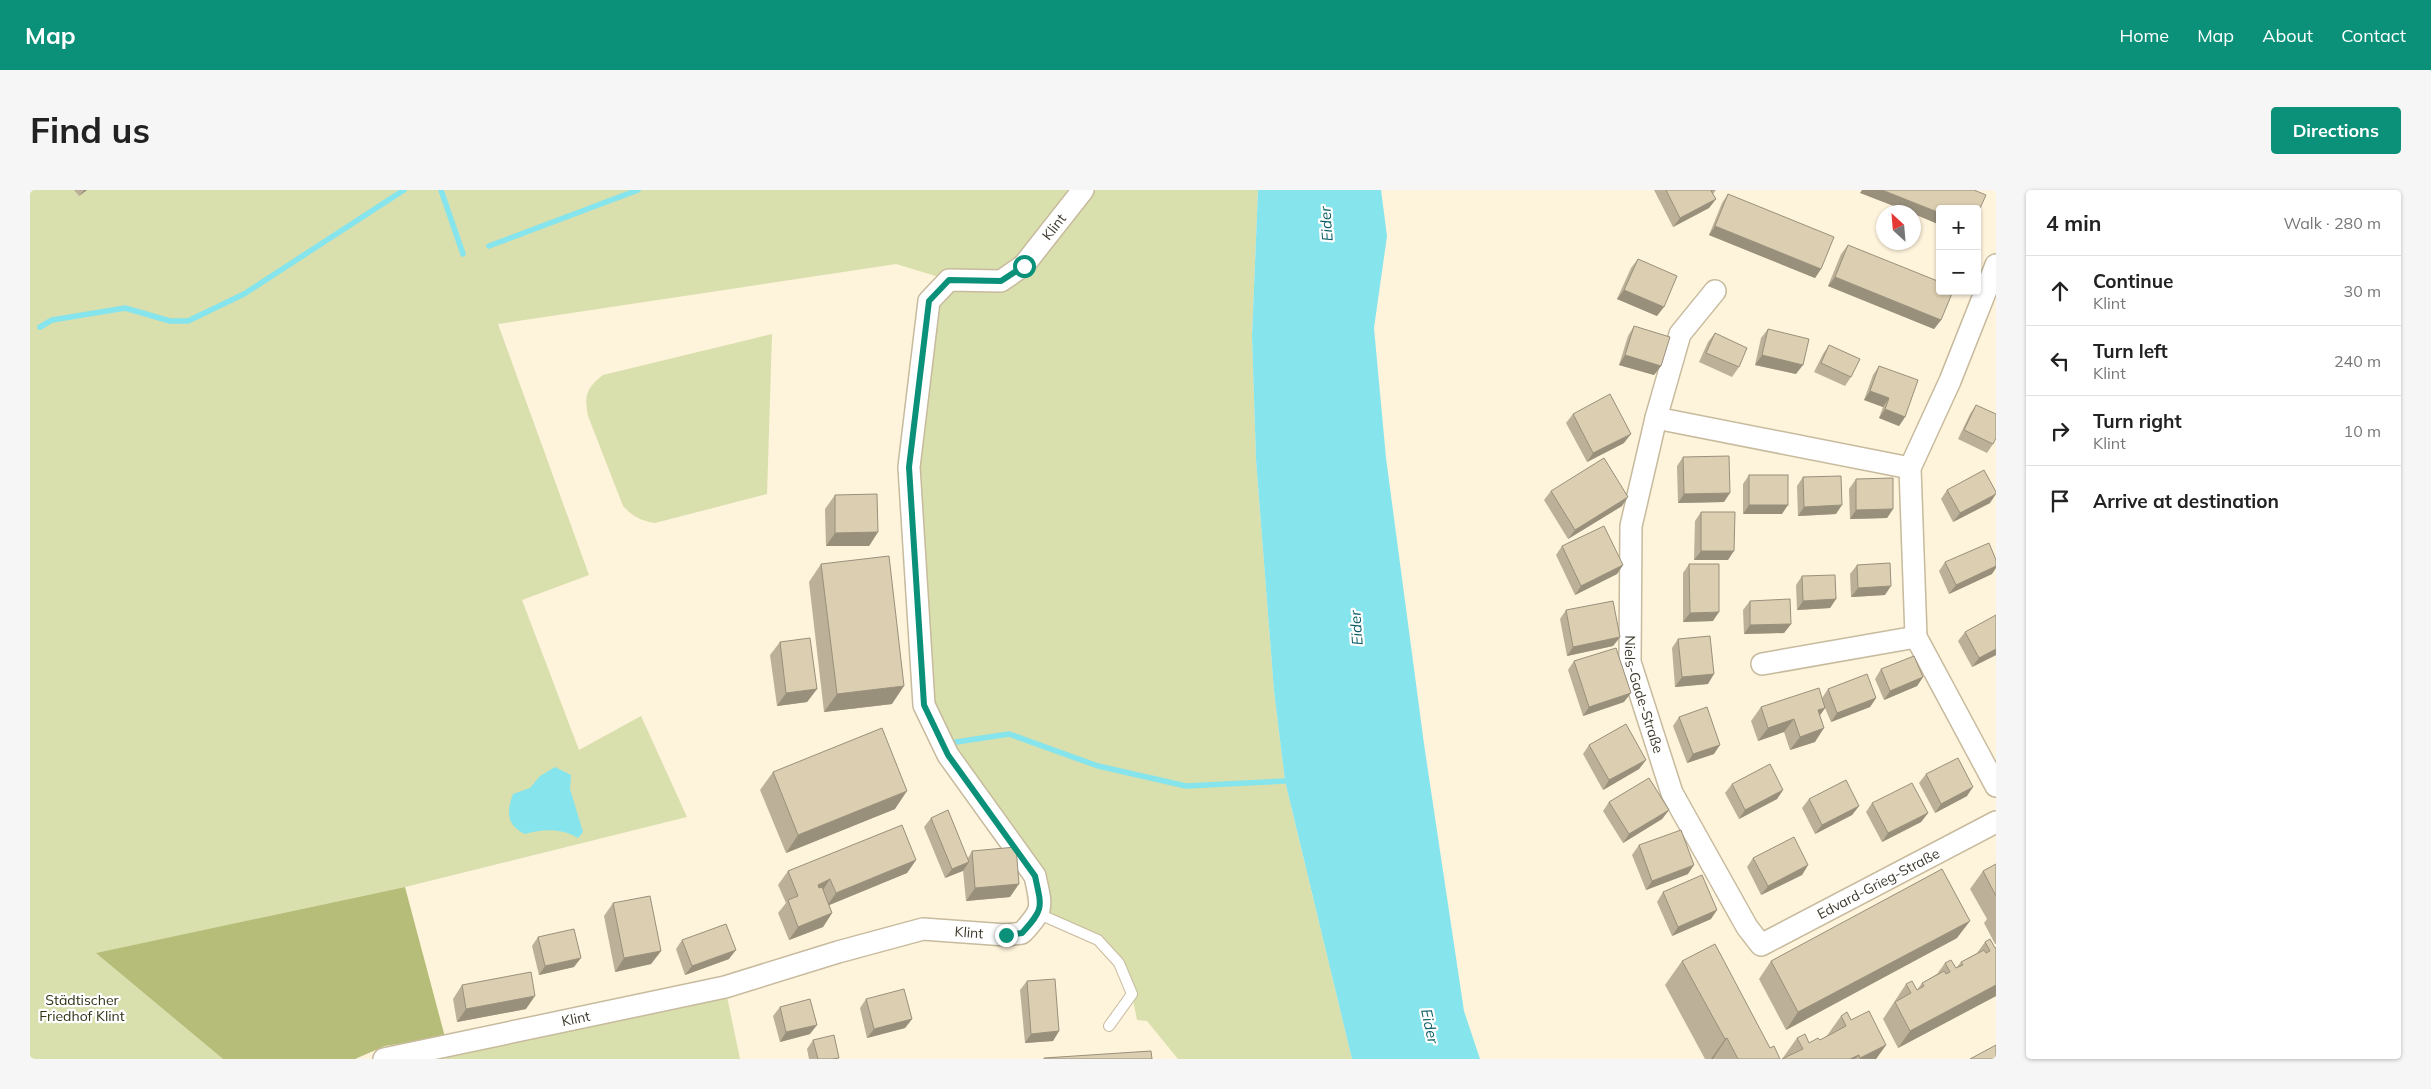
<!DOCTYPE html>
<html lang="en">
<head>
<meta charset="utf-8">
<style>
  :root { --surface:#fff; --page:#f6f6f6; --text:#222; --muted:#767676; --line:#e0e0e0; --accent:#0b9179 }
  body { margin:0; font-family:Mulish,sans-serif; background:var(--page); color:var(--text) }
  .controls { position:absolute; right:15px; top:15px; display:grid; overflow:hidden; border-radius:5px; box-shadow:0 1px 4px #0004 }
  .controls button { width:45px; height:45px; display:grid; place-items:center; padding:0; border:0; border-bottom:1px solid var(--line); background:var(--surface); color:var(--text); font:25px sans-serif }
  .compass { position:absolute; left:1846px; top:15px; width:45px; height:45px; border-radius:50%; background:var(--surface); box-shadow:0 1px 4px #0004; rotate:334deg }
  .stop { position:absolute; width:15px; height:15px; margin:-11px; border:4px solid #0b9179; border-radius:50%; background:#fff }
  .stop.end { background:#0b9179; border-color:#fff; box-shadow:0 1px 5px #0008 }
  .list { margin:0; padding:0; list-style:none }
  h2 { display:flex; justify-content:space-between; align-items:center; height:65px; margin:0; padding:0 20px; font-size:21px }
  h2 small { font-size:16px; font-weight:400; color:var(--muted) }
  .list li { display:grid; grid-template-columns:32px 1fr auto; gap:15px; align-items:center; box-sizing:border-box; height:70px; padding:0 20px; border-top:1px solid var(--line) }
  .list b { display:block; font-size:19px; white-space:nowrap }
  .list p { margin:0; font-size:16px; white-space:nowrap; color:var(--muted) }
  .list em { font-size:16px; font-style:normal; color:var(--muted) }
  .icon { flex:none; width:28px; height:28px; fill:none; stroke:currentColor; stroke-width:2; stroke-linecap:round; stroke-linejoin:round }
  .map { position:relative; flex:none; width:1966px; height:869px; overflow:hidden; border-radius:5px }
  header { display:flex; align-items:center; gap:30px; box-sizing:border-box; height:70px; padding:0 25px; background:var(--accent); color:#fff }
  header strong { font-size:24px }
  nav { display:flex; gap:28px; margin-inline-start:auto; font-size:18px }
  .intro { display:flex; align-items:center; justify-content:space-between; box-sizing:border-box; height:120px; padding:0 30px }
  h1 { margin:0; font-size:35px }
  .button { padding:12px 22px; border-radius:5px; background:var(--accent); color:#fff; font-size:18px; font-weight:700 }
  main { display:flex; gap:30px; padding:0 30px }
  aside { flex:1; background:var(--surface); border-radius:5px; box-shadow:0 1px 4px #0004 }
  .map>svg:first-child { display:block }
  .green { fill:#d9dfad }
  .forest { fill:#b6bd79 }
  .water { fill:#86e4ed }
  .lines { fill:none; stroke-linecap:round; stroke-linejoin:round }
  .stream { stroke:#86e4ed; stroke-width:5.5 }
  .service-casing { stroke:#c7ba9d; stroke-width:12 }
  .minor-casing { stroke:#c7ba9d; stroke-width:24 }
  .service { stroke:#fff; stroke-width:10 }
  .minor { stroke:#fff; stroke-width:21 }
  .wall { fill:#bcb198 }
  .shaded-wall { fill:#99907c }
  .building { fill:#dbceb1; stroke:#99907c }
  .route { stroke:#0b9179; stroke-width:6 }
  .labels { text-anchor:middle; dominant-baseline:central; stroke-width:4.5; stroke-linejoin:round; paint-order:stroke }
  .street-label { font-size:14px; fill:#3f3a2e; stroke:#fff }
  .park-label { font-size:14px; fill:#2f3213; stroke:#fff }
  .water-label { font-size:15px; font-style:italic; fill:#095e65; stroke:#fff }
</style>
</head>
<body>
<header>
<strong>Map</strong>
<nav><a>Home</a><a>Map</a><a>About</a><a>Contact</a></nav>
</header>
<div class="intro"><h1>Find us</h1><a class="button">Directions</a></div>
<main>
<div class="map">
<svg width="1966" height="869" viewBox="0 0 1966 869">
  <rect width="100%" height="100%" fill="#fef3db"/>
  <!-- green -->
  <g class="green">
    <path d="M 0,0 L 1228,0 L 1222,146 L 1226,270 L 1244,501 L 1255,591 L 1322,869 L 1148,869 L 1117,831 L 1107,830 C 1102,802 1094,765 1066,749 C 1049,739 1028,732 1009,724 L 1010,708 L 894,515 L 879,277 L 899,111 L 919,90 L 866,74 L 468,134 L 559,385 L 492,410 L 549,560 L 611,526 L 657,627 L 375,697 L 67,763 L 193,869 L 0,869 Z"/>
    <path d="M 742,144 L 737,304 L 625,333 C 611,331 602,326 593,316 L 558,226 C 554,204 556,199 573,185 Z"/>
    <polygon points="695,797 710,869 354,869"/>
  </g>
  <!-- forest -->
  <polygon class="forest" points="375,697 415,847 355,856 325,869 193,869 66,763"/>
  <!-- water -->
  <g class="water">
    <polygon points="1228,0 1351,0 1357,46 1344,138 1356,268 1394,554 1434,821 1450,869 1322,869 1255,591 1244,501 1226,270 1222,146"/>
    <path d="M 525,577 L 541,585 L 540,599 L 553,642 L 548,648 C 531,638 513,639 495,644 C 477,635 476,623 483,604 L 500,598 L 510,586 Z"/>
  </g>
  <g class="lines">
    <!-- stream -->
    <g class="stream">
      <polyline points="411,0 433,64"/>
      <polyline points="459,56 608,0"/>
      <polyline points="10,137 22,130 95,118 140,131 158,131 214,104 374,0"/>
      <polyline points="926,552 979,544 1068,576 1156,596 1255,591"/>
    </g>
    <defs>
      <polyline id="service" points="1009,724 1068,750 1089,773 1102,804 1079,836"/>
      <g id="minor">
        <polyline points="1966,75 1920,191 1880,278 1886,447 1966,596"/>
        <polyline points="1626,228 1650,144 1685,101"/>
        <path id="s1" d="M 1880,278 L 1626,228 L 1601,336 L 1600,472 L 1642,603 L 1717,737 L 1731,755 L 1966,632"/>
        <polyline points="1732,474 1886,447"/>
        <path id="s2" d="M 354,869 L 695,797 L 808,762 L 893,739 L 976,745 L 992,743 C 1014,719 1012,718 1005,686 L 918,565 L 894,515 L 879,277 L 899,111 L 919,90 L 971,91 L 994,75 L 1053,0"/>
      </g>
    </defs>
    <!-- service casing -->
    <use href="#service" class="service-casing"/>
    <!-- minor casing -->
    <use href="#minor" class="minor-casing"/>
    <!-- service -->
    <use href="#service" class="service"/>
    <!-- minor -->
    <use href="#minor" class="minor"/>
  </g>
  <!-- wall -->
  <g class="wall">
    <polygon points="44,0 57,0 49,6"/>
    <polygon points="1624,0 1686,0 1683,4 1686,9 1679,18 1643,37"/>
    <polygon points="1698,4 1791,79 1785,88 1679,45 1692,13"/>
    <polygon points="1818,55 1911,130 1904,139 1798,96 1811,64"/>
    <polygon points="1608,69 1627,126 1587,109 1601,78"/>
    <polygon points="1604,136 1631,176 1624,185 1589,175 1598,146"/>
    <polygon points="1738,139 1766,184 1725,175 1731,148"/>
    <polygon points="1685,143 1709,177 1702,187 1669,172 1678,152"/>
    <polygon points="1799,155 1821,187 1815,196 1784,182 1793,164"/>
    <polygon points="1849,176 1875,227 1869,236 1849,228 1853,217 1834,210 1843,185"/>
    <polygon points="1946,215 1963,254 1957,263 1928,249 1940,224"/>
    <polygon points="1543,224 1594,253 1557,272 1536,233"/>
    <polygon points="1653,267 1694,312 1648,313 1647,276"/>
    <polygon points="1719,285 1752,324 1713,324 1713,294"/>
    <polygon points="1773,287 1806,324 1768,326 1767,296"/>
    <polygon points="1826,289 1863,319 1857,328 1820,329 1819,299"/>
    <polygon points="1917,300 1960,313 1923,332 1911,309"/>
    <polygon points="1521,301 1592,316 1538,349 1514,310"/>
    <polygon points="805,305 848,342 839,356 796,356 795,319"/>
    <polygon points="1671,322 1698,370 1664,370 1665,331"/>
    <polygon points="1532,356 1593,375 1587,384 1545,405 1526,365"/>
    <polygon points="1915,372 1962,384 1919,404 1909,381"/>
    <polygon points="791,374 862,514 794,522 779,392"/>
    <polygon points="1659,374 1683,431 1653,432 1653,383"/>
    <polygon points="1827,375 1855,405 1821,407 1820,384"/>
    <polygon points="1772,386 1806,409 1800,418 1767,420 1766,395"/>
    <polygon points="1720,411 1761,434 1754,443 1714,444 1713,420"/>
    <polygon points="1536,420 1590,447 1583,456 1537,466 1530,429"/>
    <polygon points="1935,442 1966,465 1942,477 1928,451"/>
    <polygon points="1648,449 1678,494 1645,497 1642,458"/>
    <polygon points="750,452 787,499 777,512 747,516 740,465"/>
    <polygon points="1544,471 1594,512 1553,526 1538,480"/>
    <polygon points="1851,479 1893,487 1887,496 1854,510 1845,489"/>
    <polygon points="1798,499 1846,508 1840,517 1801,532 1795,518 1790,525 1785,552 1760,560 1754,542 1728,551 1721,531 1731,517 1792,508"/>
    <polygon points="1649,527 1684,564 1657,573 1643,536"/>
    <polygon points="1559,555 1616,570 1609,579 1573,600 1553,564"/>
    <polygon points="743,582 865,619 756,663 730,600"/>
    <polygon points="1896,584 1937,606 1905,623 1889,593"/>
    <polygon points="1702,594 1753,600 1747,609 1709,629 1695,603"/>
    <polygon points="1779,609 1829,616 1822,625 1785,644 1772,618"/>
    <polygon points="1579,612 1639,620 1632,629 1593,653 1573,621"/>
    <polygon points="1842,613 1898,623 1891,632 1852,652 1836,622"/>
    <polygon points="901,628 938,668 942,661 980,707 936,711 933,680 915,688 894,637"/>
    <polygon points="1609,655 1658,684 1616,700 1602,665"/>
    <polygon points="1723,668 1778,675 1772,685 1731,705 1717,677"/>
    <polygon points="886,670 877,683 799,715 802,723 793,737 759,750 748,723 756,713 748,695 758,681"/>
    <polygon points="1966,674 1966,754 1965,754 1954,733 1957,729 1940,699 1953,681"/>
    <polygon points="1633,702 1681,729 1642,746 1627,712"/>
    <polygon points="583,713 631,761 621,774 585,782 574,726"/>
    <polygon points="508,747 544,777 509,785 502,756"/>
    <polygon points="1927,748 1756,840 1729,789 1741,771"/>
    <polygon points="652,750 699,769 655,785 646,759"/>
    <polygon points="1955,752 1965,758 1966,757 1966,806 1868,858 1853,829 1876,794 1887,800 1892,793 1907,784 1915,773 1926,778 1931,772 1947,763"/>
    <polygon points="1652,771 1740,858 1750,869 1675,869 1635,795"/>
    <polygon points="997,791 1029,841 1023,851 995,853 990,800"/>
    <polygon points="432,795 496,819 427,832 423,809"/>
    <polygon points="836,809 882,829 875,838 837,848 830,818"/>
    <polygon points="750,817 780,844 750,852 743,826"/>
    <polygon points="1811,826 1821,830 1856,855 1846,869 1752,869 1767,848 1779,853 1790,850 1796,847"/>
    <polygon points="783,850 808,869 779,869 777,859"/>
  </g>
  <!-- shaded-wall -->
  <g class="shaded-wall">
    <polygon points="54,0 57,0 49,6"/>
    <polygon points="1832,0 1852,0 1910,23 1910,35 1884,24 1884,22 1879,22 1830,3"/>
    <polygon points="1686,9 1679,18 1643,37 1650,28"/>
    <polygon points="1685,36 1791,79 1785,88 1679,45"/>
    <polygon points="1805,87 1911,130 1904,139 1798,96"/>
    <polygon points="1594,100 1634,117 1627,126 1587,109"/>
    <polygon points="1595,165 1631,176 1624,185 1589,175"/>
    <polygon points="1732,165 1773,175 1766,184 1725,175"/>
    <polygon points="1840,201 1859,208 1853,217 1834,210"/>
    <polygon points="1855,219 1875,227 1869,236 1849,228"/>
    <polygon points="1601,244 1594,253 1557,272 1563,263"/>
    <polygon points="1700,303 1694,312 1648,313 1654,304"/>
    <polygon points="1966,304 1960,313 1923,332 1930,323"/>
    <polygon points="1598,307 1592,316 1538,349 1545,340"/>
    <polygon points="1719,315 1758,315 1752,324 1713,324"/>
    <polygon points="1812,315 1806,324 1768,326 1774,317"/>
    <polygon points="1863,319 1857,328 1820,329 1826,320"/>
    <polygon points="848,342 839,356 796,356 805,343"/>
    <polygon points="1671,361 1704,361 1698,370 1664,370"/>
    <polygon points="1593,375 1587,384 1545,405 1551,396"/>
    <polygon points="1966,376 1966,378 1962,384 1919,404 1926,395"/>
    <polygon points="1861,396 1855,405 1821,407 1828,398"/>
    <polygon points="1806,409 1800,418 1767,420 1773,411"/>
    <polygon points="1689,422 1683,431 1653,432 1660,423"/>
    <polygon points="1761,434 1754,443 1714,444 1720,435"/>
    <polygon points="1590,447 1583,456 1537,466 1543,457"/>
    <polygon points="1966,459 1966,465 1942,477 1949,468"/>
    <polygon points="1684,484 1678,494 1645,497 1652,487"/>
    <polygon points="1893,487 1887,496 1854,510 1860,501"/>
    <polygon points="874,496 862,514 794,522 807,504"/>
    <polygon points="787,499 777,512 747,516 756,503"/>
    <polygon points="1601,503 1594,512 1553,526 1559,517"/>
    <polygon points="1846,508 1840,517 1801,532 1807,523"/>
    <polygon points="1795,518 1786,531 1788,520"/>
    <polygon points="1764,529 1754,542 1728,551 1738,538"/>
    <polygon points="1794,538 1785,552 1760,560 1770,547"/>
    <polygon points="1690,555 1684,564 1657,573 1663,564"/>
    <polygon points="1616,570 1609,579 1573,600 1579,590"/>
    <polygon points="1943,597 1937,606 1905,623 1911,614"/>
    <polygon points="1753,600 1747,609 1709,629 1715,620"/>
    <polygon points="877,601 865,619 756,663 768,645"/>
    <polygon points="1829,616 1822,625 1785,644 1792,635"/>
    <polygon points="1639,620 1632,629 1593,653 1599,644"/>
    <polygon points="1898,623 1891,632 1852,652 1858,643"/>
    <polygon points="886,670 877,683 797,716 806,703"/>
    <polygon points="939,672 933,681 915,688 922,679"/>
    <polygon points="1664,675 1658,684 1616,700 1622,691"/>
    <polygon points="1778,675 1772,685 1731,705 1738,696"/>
    <polygon points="800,689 791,703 788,695"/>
    <polygon points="989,694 980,707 936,711 945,698"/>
    <polygon points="1687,720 1681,729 1642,746 1648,737"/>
    <polygon points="802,723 793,737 759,750 768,737"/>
    <polygon points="1940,731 1927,748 1756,840 1768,822"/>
    <polygon points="706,760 699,769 655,785 662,776"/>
    <polygon points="631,761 621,774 585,782 594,768"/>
    <polygon points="551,768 544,777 509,785 515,776"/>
    <polygon points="1966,795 1966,806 1868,858 1880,841"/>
    <polygon points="505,806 496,819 427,832 436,819"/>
    <polygon points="882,829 875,838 837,848 844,839"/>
    <polygon points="787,835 780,844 750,852 756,842"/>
    <polygon points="1029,841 1023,851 995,853 1001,844"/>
    <polygon points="1697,848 1683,869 1681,869 1695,849"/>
    <polygon points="1856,855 1846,869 1830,869 1830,868"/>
    <polygon points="1829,865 1825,869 1820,869"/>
  </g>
  <!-- building -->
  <g class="building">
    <polygon points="1636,0 1683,0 1681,1 1686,9 1650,28"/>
    <polygon points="1852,0 1944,0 1956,5 1947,25 1947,19 1910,19 1910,23"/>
    <polygon points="1698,4 1804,47 1791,79 1685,36"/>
    <polygon points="1818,55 1910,92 1910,101 1923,101 1911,130 1805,87"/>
    <polygon points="1608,69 1647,86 1634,117 1594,100"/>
    <polygon points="1604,136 1640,147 1631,176 1595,165"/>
    <polygon points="1738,139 1779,149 1773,175 1732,165"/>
    <polygon points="1685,143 1717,158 1709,177 1676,163"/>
    <polygon points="1799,155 1830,169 1821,187 1791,173"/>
    <polygon points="1849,176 1888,190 1875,227 1855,219 1859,208 1840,201"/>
    <polygon points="1580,204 1601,244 1563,263 1543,224"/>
    <polygon points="1946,215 1966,224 1966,248 1963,254 1934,240"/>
    <polygon points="1699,266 1700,303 1654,304 1653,267"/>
    <polygon points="1574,268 1598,307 1545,340 1521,301"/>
    <polygon points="1954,280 1966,302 1966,304 1930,323 1917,300"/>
    <rect x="1719" y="285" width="39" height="30"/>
    <polygon points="1811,286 1812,315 1774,317 1773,287"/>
    <polygon points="1863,288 1863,319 1826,320 1826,289"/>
    <polygon points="847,304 848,342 805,343 805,305"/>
    <polygon points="1671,322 1705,322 1704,361 1671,361"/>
    <polygon points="1574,336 1593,375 1551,396 1532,356"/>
    <polygon points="1959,353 1966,370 1966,376 1926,395 1915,372"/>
    <polygon points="859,366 874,496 807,504 791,374"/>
    <polygon points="1860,373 1861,396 1828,398 1827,375"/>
    <polygon points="1659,374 1689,374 1689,422 1660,423"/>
    <polygon points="1805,385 1806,409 1773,411 1772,386"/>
    <polygon points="1760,409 1761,434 1720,435 1720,411"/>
    <polygon points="1583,411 1590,447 1543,457 1536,420"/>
    <polygon points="1966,425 1966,459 1949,468 1935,442"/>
    <polygon points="1680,446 1684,484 1652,487 1648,449"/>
    <polygon points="780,448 787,499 756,503 750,452"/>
    <polygon points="1586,458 1601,503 1559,517 1544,471"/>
    <polygon points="1884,466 1893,487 1860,501 1851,479"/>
    <polygon points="1837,484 1846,508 1807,523 1798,499"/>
    <polygon points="1789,498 1795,518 1788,520 1794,538 1770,547 1764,529 1738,538 1731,517"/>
    <polygon points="1677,517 1690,555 1663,564 1649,527"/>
    <polygon points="1596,534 1616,570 1579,590 1559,555"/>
    <polygon points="852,538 877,601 768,645 743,582"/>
    <polygon points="1928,568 1943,597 1911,614 1896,584"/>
    <polygon points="1740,574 1753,600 1715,620 1702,594"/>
    <polygon points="1619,588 1639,620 1599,644 1579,612"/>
    <polygon points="1816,590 1829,616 1792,635 1779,609"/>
    <polygon points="1882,593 1898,623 1858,643 1842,613"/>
    <polygon points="918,620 939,672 922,679 901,628"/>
    <polygon points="872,635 886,670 806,703 800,689 788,695 789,698 792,697 802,723 768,737 758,710 768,706 758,681"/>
    <polygon points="1651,640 1664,675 1622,691 1609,655"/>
    <polygon points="1764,647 1778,675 1738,696 1723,668"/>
    <polygon points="986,657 989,694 945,698 942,661"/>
    <polygon points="1966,674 1966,706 1953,681"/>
    <polygon points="1912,679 1940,731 1768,822 1741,771"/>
    <polygon points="1672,685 1687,720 1648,737 1633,702"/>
    <polygon points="620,706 631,761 594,768 583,713"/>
    <polygon points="696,734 706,760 662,776 652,750"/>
    <polygon points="544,739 551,768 515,776 508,747"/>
    <polygon points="1960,749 1965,758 1966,758 1966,795 1880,841 1865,812 1881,803 1876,794 1882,791 1887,800 1894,796 1892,793 1914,781 1916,784 1920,782 1915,773 1921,770 1926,778 1933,775 1931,772 1954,760 1956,763 1960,761 1955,752"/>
    <polygon points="1685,754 1740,858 1744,856 1750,869 1708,869 1697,848 1695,849 1652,771"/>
    <polygon points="501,782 505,806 436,819 432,795"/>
    <polygon points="1025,789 1029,841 1001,844 997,791"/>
    <polygon points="874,799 882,829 844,839 836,809"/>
    <polygon points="780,809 787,835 756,842 750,817"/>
    <polygon points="1839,821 1856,855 1830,868 1829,865 1820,869 1752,869 1773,859 1767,848 1775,844 1779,853 1788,848 1790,850 1816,836 1811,826 1817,822 1821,830"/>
    <polygon points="804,845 809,868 802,869 788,869 783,850"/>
    <polygon points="1966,855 1966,869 1940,869"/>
    <polygon points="1121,861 1122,869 1014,869 1014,868"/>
  </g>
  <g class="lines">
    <!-- route -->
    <path class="route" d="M 976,745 L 992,743 C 1014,719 1012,718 1005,686 L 918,565 L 894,515 L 879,277 L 899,111 L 919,90 L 971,91 L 994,76"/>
  </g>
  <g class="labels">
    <!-- street labels -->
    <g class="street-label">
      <text stroke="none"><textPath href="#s2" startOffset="1485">Klint</textPath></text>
      <text stroke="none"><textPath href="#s1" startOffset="540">Niels-Gade-Straße</textPath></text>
      <text stroke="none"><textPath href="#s1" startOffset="952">Edvard-Grieg-Straße</textPath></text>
      <text stroke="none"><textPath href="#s2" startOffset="601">Klint</textPath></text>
      <text stroke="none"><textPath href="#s2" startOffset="196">Klint</textPath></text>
    </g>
    <!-- park labels -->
    <g class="park-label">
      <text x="52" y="810">Städtischer<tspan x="52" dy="16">Friedhof Klint</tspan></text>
    </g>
    <!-- water labels -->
    <g class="water-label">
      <text transform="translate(1296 34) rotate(-94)">Eider</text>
      <text transform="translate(1326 438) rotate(-94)">Eider</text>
      <text transform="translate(1400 836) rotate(78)">Eider</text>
    </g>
  </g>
</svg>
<div class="controls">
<button>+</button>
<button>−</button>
</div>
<svg class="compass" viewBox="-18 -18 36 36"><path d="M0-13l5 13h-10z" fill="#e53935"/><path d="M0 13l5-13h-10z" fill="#767676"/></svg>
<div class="stop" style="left:994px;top:76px"></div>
<div class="stop end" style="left:976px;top:745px"></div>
</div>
<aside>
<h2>4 min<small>Walk · 280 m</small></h2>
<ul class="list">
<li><svg class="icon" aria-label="ahead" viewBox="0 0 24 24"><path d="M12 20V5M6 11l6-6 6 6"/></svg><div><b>Continue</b><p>Klint</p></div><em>30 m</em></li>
<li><svg class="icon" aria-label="left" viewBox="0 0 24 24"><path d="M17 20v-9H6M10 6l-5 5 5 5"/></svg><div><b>Turn left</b><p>Klint</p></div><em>240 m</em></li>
<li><svg class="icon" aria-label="right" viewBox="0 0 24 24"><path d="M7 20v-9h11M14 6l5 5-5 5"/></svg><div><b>Turn right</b><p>Klint</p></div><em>10 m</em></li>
<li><svg class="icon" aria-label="arrive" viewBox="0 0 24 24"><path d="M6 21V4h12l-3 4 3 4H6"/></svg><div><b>Arrive at destination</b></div></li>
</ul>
</aside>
</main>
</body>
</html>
